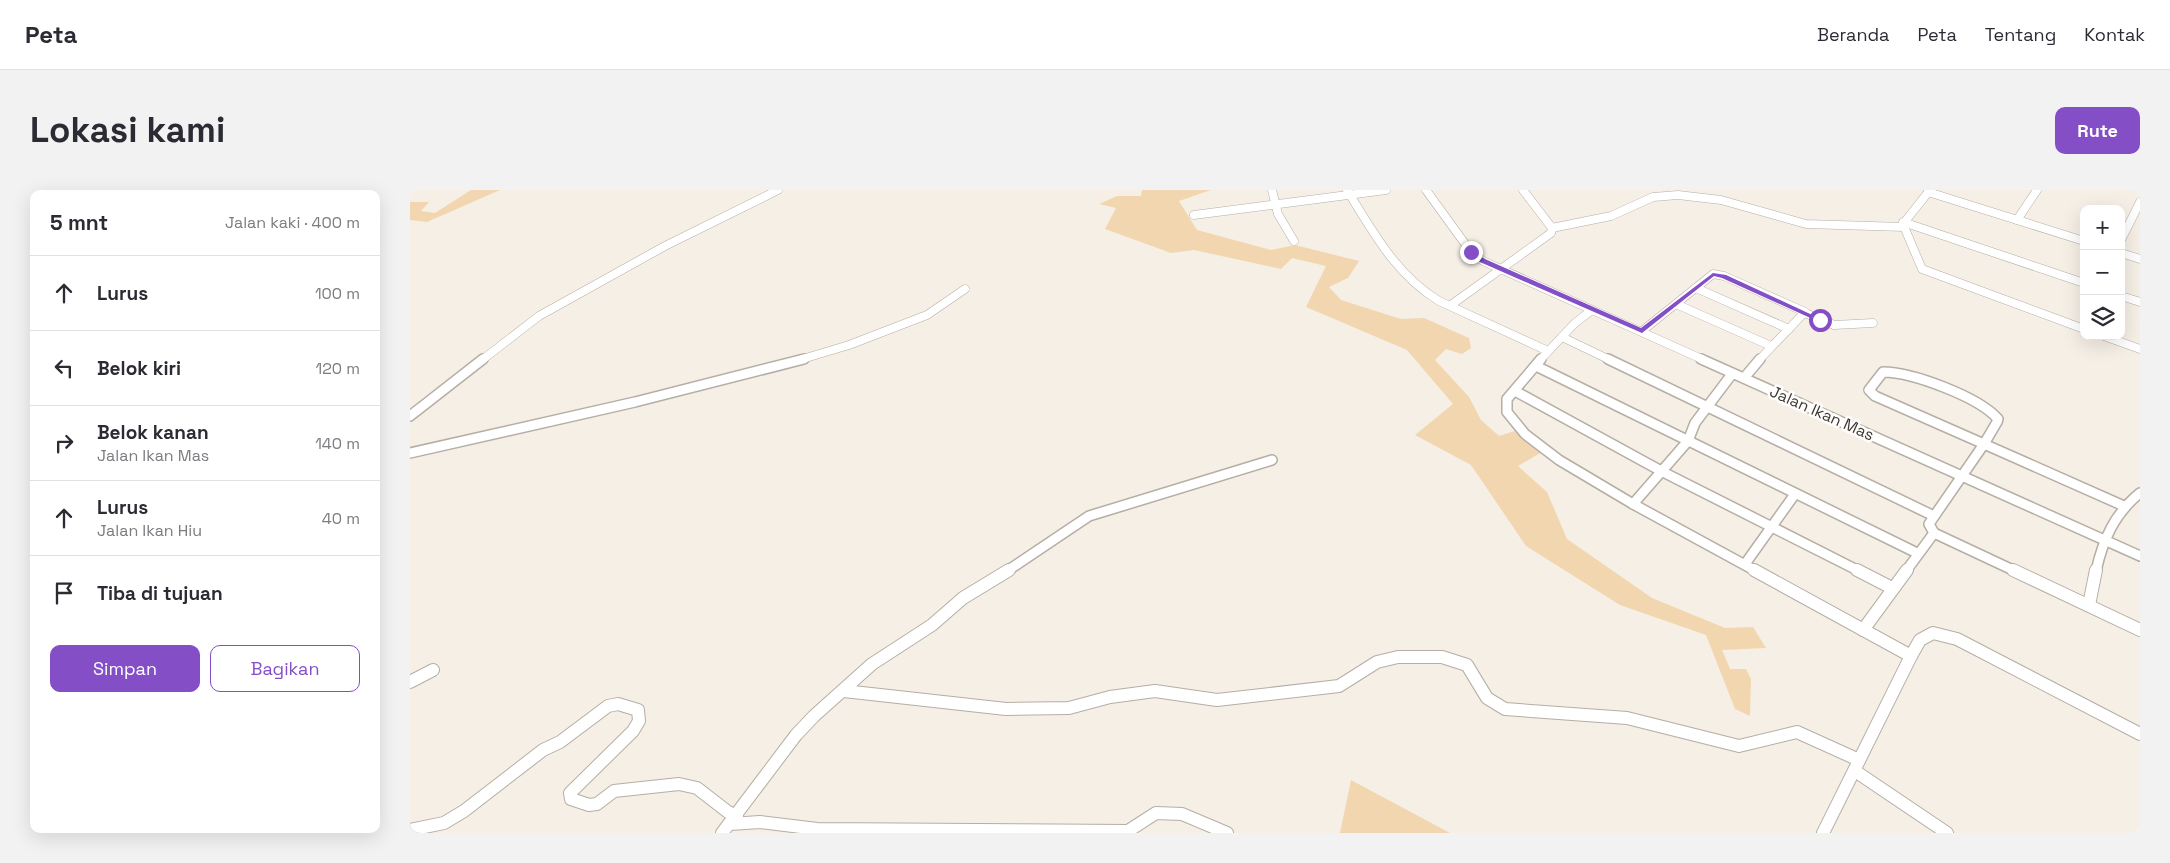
<!DOCTYPE html>
<html lang="id">
<head>
<meta charset="utf-8">
<style>
  :root { --surface:#fff; --page:#f2f2f3; --text:#2b2b33; --muted:#7c7c81; --line:#e1e1e2; --accent:#834ec6 }
  body { margin:0; font-family:"Space Grotesk",sans-serif; background:var(--page); color:var(--text) }
  .controls { position:absolute; right:15px; top:15px; display:grid; overflow:hidden; border-radius:10px; box-shadow:0 5px 20px #0002 }
  .controls button { width:45px; height:45px; display:grid; place-items:center; padding:0; border:0; border-bottom:1px solid var(--line); background:var(--surface); color:var(--text); font:25px sans-serif }
  .stop { position:absolute; width:15px; height:15px; margin:-11px; border:4px solid #834ec6; border-radius:50%; background:#fff }
  .stop.end { background:#834ec6; border-color:#fff; box-shadow:0 1px 5px #0008 }
  .list { margin:0; padding:0; list-style:none }
  h2 { display:flex; justify-content:space-between; align-items:center; height:65px; margin:0; padding:0 20px; font-size:21px }
  h2 small { font-size:16px; font-weight:400; color:var(--muted) }
  .list li { display:grid; grid-template-columns:32px 1fr auto; gap:15px; align-items:center; box-sizing:border-box; height:75px; padding:0 20px; border-top:1px solid var(--line) }
  .list b { display:block; font-size:19px; white-space:nowrap }
  .list p { margin:0; font-size:16px; white-space:nowrap; color:var(--muted) }
  .list em { font-size:16px; font-style:normal; color:var(--muted) }
  .actions { display:flex; gap:10px; padding:15px 20px }
  .actions a { flex:1; padding:11px 0; border:1px solid var(--accent); border-radius:10px; text-align:center; font-size:18px; color:var(--accent) }
  .actions .main { background:var(--accent); color:#fff }
  .icon { flex:none; width:28px; height:28px; fill:none; stroke:currentColor; stroke-width:2; stroke-linecap:round; stroke-linejoin:round }
  .map { position:relative; flex:none; width:1730px; height:643px; overflow:hidden; border-radius:10px }
  header { display:flex; align-items:center; gap:30px; box-sizing:border-box; height:70px; padding:0 25px; background:var(--surface); border-bottom:1px solid var(--line) }
  header strong { font-size:24px }
  nav { display:flex; gap:28px; margin-inline-start:auto; font-size:18px }
  .intro { display:flex; align-items:center; justify-content:space-between; box-sizing:border-box; height:120px; padding:0 30px }
  h1 { margin:0; font-size:35px }
  .button { padding:12px 22px; border-radius:10px; background:var(--accent); color:#fff; font-size:18px; font-weight:700 }
  main { display:flex; gap:30px; padding:0 30px }
  aside { flex:1; background:var(--surface); border-radius:10px; box-shadow:0 5px 20px #0002 }
  .map>svg:first-child { display:block }
  .green { fill:#f2d6af }
  .lines { fill:none; stroke-linecap:round; stroke-linejoin:round }
  .minor-far2-casing { stroke:#b5aea5; stroke-width:9 }
  .minor-far1-casing { stroke:#b5aea5; stroke-width:12 }
  .minor-casing { stroke:#b5aea5; stroke-width:14 }
  .minor-far2 { stroke:#fff; stroke-width:8 }
  .minor-far1 { stroke:#fff; stroke-width:9 }
  .minor { stroke:#fff; stroke-width:12 }
  .route { fill:#834ec6 }
  .labels { text-anchor:middle; dominant-baseline:central; stroke-width:5; stroke-linejoin:round; paint-order:stroke }
  .street-label { font-size:16px; fill:#3b3834; stroke:#fffdfb }
</style>
</head>
<body>
<header>
<strong>Peta</strong>
<nav><a>Beranda</a><a>Peta</a><a>Tentang</a><a>Kontak</a></nav>
</header>
<div class="intro"><h1>Lokasi kami</h1><a class="button">Rute</a></div>
<main>
<aside>
<h2>5 mnt<small>Jalan kaki · 400 m</small></h2>
<ul class="list">
<li><svg class="icon" aria-label="ahead" viewBox="0 0 24 24"><path d="M12 20V5M6 11l6-6 6 6"/></svg><div><b>Lurus</b></div><em>100 m</em></li>
<li><svg class="icon" aria-label="left" viewBox="0 0 24 24"><path d="M17 20v-9H6M10 6l-5 5 5 5"/></svg><div><b>Belok kiri</b></div><em>120 m</em></li>
<li><svg class="icon" aria-label="right" viewBox="0 0 24 24"><path d="M7 20v-9h11M14 6l5 5-5 5"/></svg><div><b>Belok kanan</b><p>Jalan Ikan Mas</p></div><em>140 m</em></li>
<li><svg class="icon" aria-label="ahead" viewBox="0 0 24 24"><path d="M12 20V5M6 11l6-6 6 6"/></svg><div><b>Lurus</b><p>Jalan Ikan Hiu</p></div><em>40 m</em></li>
<li><svg class="icon" aria-label="arrive" viewBox="0 0 24 24"><path d="M6 21V4h12l-3 4 3 4H6"/></svg><div><b>Tiba di tujuan</b></div></li>
</ul>
<div class="actions"><a class="main">Simpan</a><a>Bagikan</a></div>
</aside>
<div class="map">
<svg width="1730" height="643" viewBox="0 0 1730 643">
  <rect width="100%" height="100%" fill="#f6efe6"/>
  <!-- green -->
  <g class="green">
    <polygon points="61,0 90,0 17,32 0,30 0,12 19,12 11,21 25,23"/>
    <polygon points="732,0 801,0 769,11 787,40 861,60 885,55 949,71 938,88 919,97 931,110 991,129 1014,128 1059,148 1061,158 1052,164 1036,159 1025,170 1059,207 1071,230 1089,246 1108,240 1132,262 1108,276 1137,302 1157,349 1242,408 1315,438 1343,437 1356,458 1312,460 1320,479 1336,479 1341,489 1340,526 1325,519 1296,445 1210,415 1116,356 1061,275 1005,245 1043,214 997,160 896,117 916,76 882,68 871,79 784,60 761,63 695,39 706,18 689,14 707,6 731,6"/>
    <polygon points="941,590 1040,643 930,643"/>
  </g>
  <g class="lines">
    <defs>
      <g id="minor-far2">
        <polyline points="862,0 868,24 884,51"/>
        <path d="M 937,0 C 963,42 986,85 1029,111 L 1138,161"/>
        <polyline points="1016,0 1061,62 1073,71 1294,170"/>
        <polyline points="1520,0 1493,34 1512,79 1674,139"/>
        <polyline points="1518,2 1674,51"/>
        <polyline points="784,25 976,0"/>
        <polyline points="1607,30 1627,0"/>
        <polyline points="1493,32 1674,93"/>
        <polyline points="1142,38 1201,26 1243,7 1268,5 1311,10 1396,34 1494,37"/>
        <polyline points="1711,50 1730,12"/>
        <polyline points="1711,63 1730,69"/>
        <polyline points="1286,98 1379,139"/>
        <polyline points="1711,106 1730,112"/>
        <polyline points="1266,114 1361,156"/>
        <polyline points="1041,115 1141,43 1142,38 1113,0"/>
        <polyline points="1395,123 1424,135 1463,133"/>
        <polyline points="1232,141 1303,84 1314,86 1395,122 1349,170"/>
        <polyline points="1694,146 1730,159"/>
        <polyline points="1152,147 1200,170"/>
        <polyline points="72,170 129,126 255,56 368,0"/>
        <polyline points="389,170 439,155 517,125 555,99"/>
        <polyline points="1130,170 1165,133 1182,120"/>
      </g>
      <g id="minor-far1">
        <polyline points="1131,169 1097,209 1097,222 1115,244 1149,270 1223,314 1346,381"/>
        <polyline points="1198,169 1524,326"/>
        <polyline points="1291,169 1730,366"/>
        <polyline points="1126,176 1507,363"/>
        <path d="M 1473,182 C 1502,182 1569,207 1588,229 L 1587,232 L 1574,254 L 1465,206 L 1459,200 Z"/>
        <polyline points="1334,188 1350,169"/>
        <polyline points="1105,201 1253,282 1449,381"/>
        <polyline points="0,226 73,169"/>
        <polyline points="1574,254 1714,316"/>
        <polyline points="0,263 225,212 394,169"/>
        <polyline points="1223,314 1278,251 1285,233 1322,184"/>
        <polyline points="1524,343 1605,381"/>
        <polyline points="1335,374 1385,304"/>
        <polyline points="597,381 679,326 862,270"/>
        <polyline points="1496,381 1524,343 1519,334 1523,328 1574,254"/>
        <path d="M 1686,381 C 1693,350 1704,324 1730,303"/>
      </g>
      <g id="minor">
        <polyline points="1344,380 1501,466"/>
        <polyline points="1447,380 1482,398"/>
        <polyline points="1603,380 1730,440"/>
        <polyline points="1679,415 1686,380"/>
        <polyline points="1453,440 1497,380"/>
        <polyline points="0,492 23,480"/>
        <polyline points="434,501 596,519 659,518 700,507 745,501 807,510 929,496 967,472 988,467 1032,467 1057,475 1077,508 1095,519 1217,528 1329,556 1387,542 1449,570"/>
        <polyline points="1445,581 1537,643"/>
        <polyline points="320,634 350,632 407,639 718,641 746,623 772,624 817,643"/>
        <polyline points="0,640 34,633 54,621 133,560 150,552 198,516 208,514 228,520 229,531 223,541 160,603 161,609 179,615 187,614 204,601 269,594 287,598 318,622 327,626"/>
        <polyline points="312,643 386,545 404,526 462,474 522,435 553,408 599,380"/>
        <polyline points="1413,643 1501,466 1510,450 1523,443 1547,449 1730,544"/>
      </g>
    </defs>
    <!-- minor-far2 casing -->
    <use href="#minor-far2" class="minor-far2-casing"/>
    <!-- minor-far1 casing -->
    <use href="#minor-far1" class="minor-far1-casing"/>
    <!-- minor casing -->
    <use href="#minor" class="minor-casing"/>
    <!-- minor-far2 -->
    <use href="#minor-far2" class="minor-far2"/>
    <!-- minor-far1 -->
    <use href="#minor-far1" class="minor-far1"/>
    <!-- minor -->
    <use href="#minor" class="minor"/>
  </g>
  <!-- route -->
  <polygon class="route" points="1061,60 1075,69 1231,138 1303,83 1316,85 1413,130 1407,131 1312,88 1304,86 1232,143 1070,72 1058,63"/>
  <g class="labels">
    <!-- street labels -->
    <g class="street-label">
      <text transform="translate(1412 223) rotate(24)">Jalan Ikan Mas</text>
    </g>
  </g>
</svg>
<div class="controls">
<button>+</button>
<button>−</button>
<button><svg class="icon" aria-label="layers" viewBox="0 0 24 24"><path d="M12 4l9 5-9 5-9-5zM3 14l9 5 9-5"/></svg></button>
</div>
<div class="stop" style="left:1410px;top:130px"></div>
<div class="stop end" style="left:1061px;top:62px"></div>
</div>
</main>
</body>
</html>
